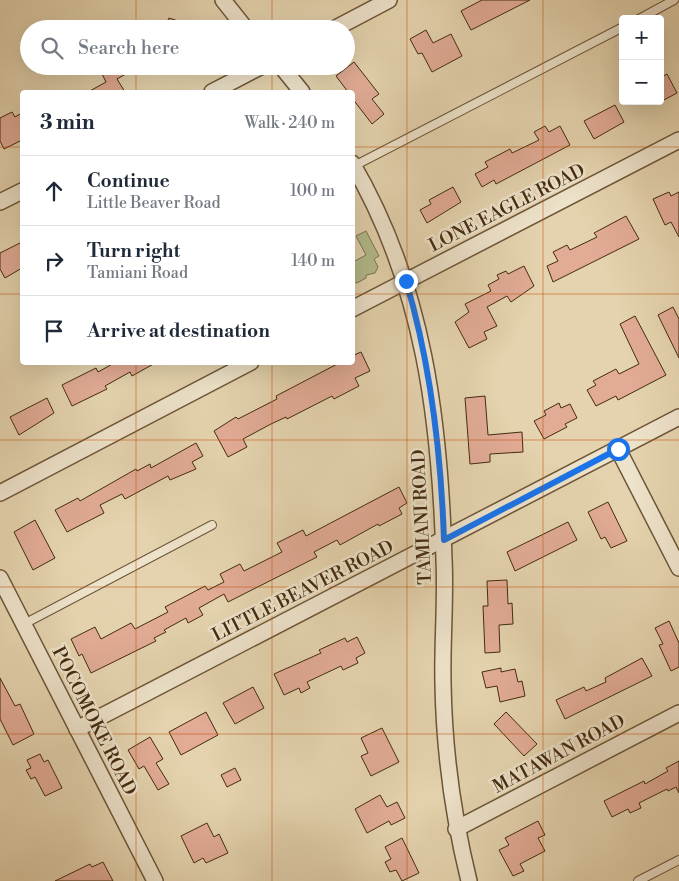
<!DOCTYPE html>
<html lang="en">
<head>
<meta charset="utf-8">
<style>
  :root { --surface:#fff; --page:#f2f2f3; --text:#1f2937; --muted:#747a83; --line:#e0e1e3 }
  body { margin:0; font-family:"Libre Bodoni",serif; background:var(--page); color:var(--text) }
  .controls { position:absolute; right:15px; top:15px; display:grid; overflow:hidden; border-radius:5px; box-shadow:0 5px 20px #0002 }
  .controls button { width:45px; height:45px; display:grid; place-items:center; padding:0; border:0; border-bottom:1px solid var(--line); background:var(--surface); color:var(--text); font:25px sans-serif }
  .stop { position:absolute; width:15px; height:15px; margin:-11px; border:4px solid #1a73e8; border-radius:50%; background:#fff }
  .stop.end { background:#1a73e8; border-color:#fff; box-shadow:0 1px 5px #0008 }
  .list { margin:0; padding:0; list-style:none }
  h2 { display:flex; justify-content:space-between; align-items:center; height:65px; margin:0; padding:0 20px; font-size:21px }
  h2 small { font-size:16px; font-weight:400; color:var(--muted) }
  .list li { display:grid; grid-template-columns:32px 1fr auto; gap:15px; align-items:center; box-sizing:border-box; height:70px; padding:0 20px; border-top:1px solid var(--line) }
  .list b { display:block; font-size:19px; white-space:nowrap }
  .list p { margin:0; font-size:16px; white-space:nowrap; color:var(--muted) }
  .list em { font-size:16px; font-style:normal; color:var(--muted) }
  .icon { flex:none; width:28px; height:28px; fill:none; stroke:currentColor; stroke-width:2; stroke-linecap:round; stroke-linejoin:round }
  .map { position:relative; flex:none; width:679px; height:881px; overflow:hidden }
  .search { position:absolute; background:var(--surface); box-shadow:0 5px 20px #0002; left:20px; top:20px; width:335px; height:55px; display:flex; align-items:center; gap:12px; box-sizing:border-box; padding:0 18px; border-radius:28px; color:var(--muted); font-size:19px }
  .panel { position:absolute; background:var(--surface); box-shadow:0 5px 20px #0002; left:20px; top:90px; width:335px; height:275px; border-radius:5px }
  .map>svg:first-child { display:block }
  .green { fill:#b3bc8b; stroke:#7c744d }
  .building { fill:#e1ab96; stroke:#442b0f }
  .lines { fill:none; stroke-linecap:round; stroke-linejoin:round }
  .service-casing { stroke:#6c5537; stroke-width:10 }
  .minor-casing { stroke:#6c5537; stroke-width:18 }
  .service { stroke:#ede2ca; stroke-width:8 }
  .minor { stroke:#ede2ca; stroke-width:15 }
  .route { stroke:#1a73e8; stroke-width:6 }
  .grid { fill:none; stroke:#c7500d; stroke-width:1; stroke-opacity:0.55 }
  .labels { text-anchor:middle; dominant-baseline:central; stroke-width:5; stroke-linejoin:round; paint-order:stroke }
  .street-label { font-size:18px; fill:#442b0f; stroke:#ede2ca }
</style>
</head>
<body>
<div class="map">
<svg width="679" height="881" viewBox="0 0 679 881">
  <rect width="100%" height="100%" fill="#e4d3ae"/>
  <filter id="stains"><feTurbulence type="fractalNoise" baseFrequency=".004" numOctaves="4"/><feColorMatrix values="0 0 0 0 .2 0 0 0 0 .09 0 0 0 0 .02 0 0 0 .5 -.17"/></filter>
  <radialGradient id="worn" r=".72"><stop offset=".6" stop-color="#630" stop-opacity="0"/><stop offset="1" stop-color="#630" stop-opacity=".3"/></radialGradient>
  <!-- green -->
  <polygon class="green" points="366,231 379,256 374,259 378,267 375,273 366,275 366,278 357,283 353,281 353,262 366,255 356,236"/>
  <!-- building -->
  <g class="building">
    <polygon points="482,0 530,0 471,30 461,11"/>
    <polygon points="169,18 196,27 196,29 164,29"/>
    <polygon points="426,30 433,43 451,34 462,56 432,72 422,53 418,54 410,39"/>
    <polygon points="354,62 379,94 372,99 384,114 372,124 352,98 352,92 348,92 336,76"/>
    <polygon points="98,66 140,66 117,79 125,92 88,92 106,82"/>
    <polygon points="667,74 677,93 660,102 660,78"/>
    <polygon points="615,105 624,122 594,139 584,121"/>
    <polygon points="12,112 15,117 22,113 22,140 4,149 0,141 0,118"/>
    <polygon points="545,126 549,132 560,126 570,145 496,184 494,180 482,187 475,174 488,167 485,162 510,149 512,153 539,140 534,132"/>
    <polygon points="453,187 461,202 427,223 420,210 431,204 429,200"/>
    <polygon points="669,192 671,196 679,192 679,237 671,222 665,225 653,199"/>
    <polygon points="626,216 639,239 553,282 547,266 558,261 553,252 567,245 570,250 597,237 594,233"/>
    <polygon points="20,243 22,249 22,268 5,278 0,269 0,253"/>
    <polygon points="524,266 534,286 511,302 507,296 487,307 497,326 484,332 487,339 469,348 455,322 469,312 465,304 491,291 488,285 499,279 497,275 506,271 508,274"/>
    <polygon points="673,307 679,319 679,358 658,315"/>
    <polygon points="635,316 666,375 618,400 616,396 596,406 587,390 596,385 593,381 616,369 619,374 639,364 620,324"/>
    <polygon points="361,352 370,371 355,378 359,386 334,399 332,396 287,419 286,417 271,424 243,439 247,447 228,457 214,431 236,417 238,419 277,399 276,396 341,362 352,362 352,356"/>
    <polygon points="116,362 157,362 132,376 130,372 105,386 107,389 72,406 62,385 96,368 98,372"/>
    <polygon points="485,396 488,435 522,432 523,452 490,454 490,462 470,464 465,398"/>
    <polygon points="47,398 54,413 19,435 10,417"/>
    <polygon points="559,403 561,408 570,404 577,418 565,424 567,427 544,439 534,421 546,415 544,411"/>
    <polygon points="196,443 203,456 192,462 196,469 170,480 168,476 125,499 122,494 100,505 104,513 67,532 55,510 78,498 80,501 136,469 137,471 150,464 151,468"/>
    <polygon points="399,487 407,503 399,508 402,514 379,526 378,524 340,545 337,540 314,552 317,557 228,602 224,594 199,608 203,615 188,623 186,618 164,630 166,632 154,638 156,641 91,673 82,654 79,656 71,639 95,627 101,639 131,623 135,629 168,612 165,607 205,586 208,590 224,582 220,574 240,564 244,571 282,552 277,543 303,530 306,536"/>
    <polygon points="608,502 627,541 611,548 605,537 601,539 588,512"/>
    <polygon points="35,520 55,558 33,570 14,532"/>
    <polygon points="568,522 577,540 515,571 507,552"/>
    <polygon points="507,580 508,604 512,603 513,624 499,625 500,652 485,653 483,606 488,606 487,581"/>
    <polygon points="669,621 679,643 679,667 671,671 659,645 663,644 655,628"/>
    <polygon points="357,637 365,653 356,658 358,663 343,670 341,666 307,682 310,688 301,693 299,688 284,695 274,674 321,653 319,650 345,638 347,642"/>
    <polygon points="642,658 652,676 565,719 556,700 584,687 586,691 606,682 605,678"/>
    <polygon points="501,668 501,672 515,669 518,682 522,681 525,696 500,702 497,686 486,688 482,672"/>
    <polygon points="0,678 15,706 20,704 34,734 13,745 0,719"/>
    <polygon points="253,687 264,708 235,724 223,703"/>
    <polygon points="206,712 218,735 181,755 169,732"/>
    <polygon points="506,712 537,744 524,756 494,724"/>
    <polygon points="382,728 399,762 371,776 361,756 368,753 361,738"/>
    <polygon points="150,737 163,759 156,763 169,784 158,790 144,766 139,769 128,750"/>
    <polygon points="40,754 44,762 48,760 62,788 45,796 35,777 31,779 26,770 31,768 27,760"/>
    <polygon points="679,761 679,793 676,787 668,791 667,789 639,803 641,808 630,813 628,809 612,817 604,801 644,781 645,784 668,771 666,768"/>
    <polygon points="235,768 241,780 227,787 221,775"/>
    <polygon points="380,795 387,807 397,802 405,818 391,825 389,821 367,833 355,809"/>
    <polygon points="538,821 545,835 538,838 545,851 520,864 524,871 513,876 499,850 509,845 505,838"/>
    <polygon points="207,823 214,837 219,834 228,853 206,863 203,858 194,863 181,836"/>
    <polygon points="402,838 419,873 402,881 396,870 390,872 385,862 391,859 385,847"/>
    <polygon points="103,862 113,881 55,881 90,864 92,867"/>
  </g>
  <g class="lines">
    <defs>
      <g id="service">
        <polyline points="639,19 674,0"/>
        <polyline points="354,166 623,27"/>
        <polyline points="24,624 212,525"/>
        <polyline points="638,881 679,860"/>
      </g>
      <g id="minor">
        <polyline points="223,0 246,29"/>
        <polyline points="334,29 389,0"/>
        <polyline points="281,66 302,92"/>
        <polyline points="212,92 262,66"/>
        <path d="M 352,163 C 424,286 440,420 444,559 C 446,600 442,642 443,683 C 444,751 453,816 469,881"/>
        <polyline points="0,202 22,191"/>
        <polyline points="352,309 679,140"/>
        <polyline points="618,449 679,568"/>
        <polyline points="0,493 251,362"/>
        <polyline points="0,578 155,881"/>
        <polyline points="77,729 679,417"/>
        <polyline points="456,829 679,713"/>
      </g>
    </defs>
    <!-- service casing -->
    <use href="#service" class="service-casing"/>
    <!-- minor casing -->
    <use href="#minor" class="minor-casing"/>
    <!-- service -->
    <use href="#service" class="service"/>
    <!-- minor -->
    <use href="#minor" class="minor"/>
  </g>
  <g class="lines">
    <!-- route -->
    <path class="route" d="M 406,281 C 431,365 441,453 444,540 L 618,449"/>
  </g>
  <!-- grid -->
  <path class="grid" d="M 136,0 L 136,29M 272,0 L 272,29M 407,0 L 407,881M 543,0 L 543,881M 136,66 L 136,92M 272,66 L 272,92M 0,147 L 22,147M 352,147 L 679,147M 0,294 L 22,294M 352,294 L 679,294M 136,362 L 136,881M 272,362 L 272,881M 0,440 L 679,440M 0,587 L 679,587M 0,734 L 679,734"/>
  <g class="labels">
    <!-- street labels -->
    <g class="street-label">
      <text transform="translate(507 208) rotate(-27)">LONE EAGLE ROAD</text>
      <text transform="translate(422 517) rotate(-93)">TAMIANI ROAD</text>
      <text transform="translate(303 591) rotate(-27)">LITTLE BEAVER ROAD</text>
      <text transform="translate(94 721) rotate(63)">POCOMOKE ROAD</text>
      <text transform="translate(559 754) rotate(-28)">MATAWAN ROAD</text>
    </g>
  </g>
  <rect width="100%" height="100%" filter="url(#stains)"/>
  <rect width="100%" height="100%" fill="url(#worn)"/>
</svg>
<div class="controls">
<button>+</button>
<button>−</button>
</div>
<div class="stop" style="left:618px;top:449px"></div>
<div class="stop end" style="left:406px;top:281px"></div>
<div class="search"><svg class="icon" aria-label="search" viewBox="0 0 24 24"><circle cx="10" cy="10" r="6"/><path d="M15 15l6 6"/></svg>Search here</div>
<section class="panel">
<h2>3 min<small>Walk · 240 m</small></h2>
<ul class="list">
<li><svg class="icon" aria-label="ahead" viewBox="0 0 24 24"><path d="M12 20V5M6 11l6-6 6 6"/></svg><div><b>Continue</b><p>Little Beaver Road</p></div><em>100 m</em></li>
<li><svg class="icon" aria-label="right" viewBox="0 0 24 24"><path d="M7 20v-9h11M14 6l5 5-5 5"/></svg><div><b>Turn right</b><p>Tamiani Road</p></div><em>140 m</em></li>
<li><svg class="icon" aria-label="arrive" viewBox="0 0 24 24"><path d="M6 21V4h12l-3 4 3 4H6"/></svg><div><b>Arrive at destination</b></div></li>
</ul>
</section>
</div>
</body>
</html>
